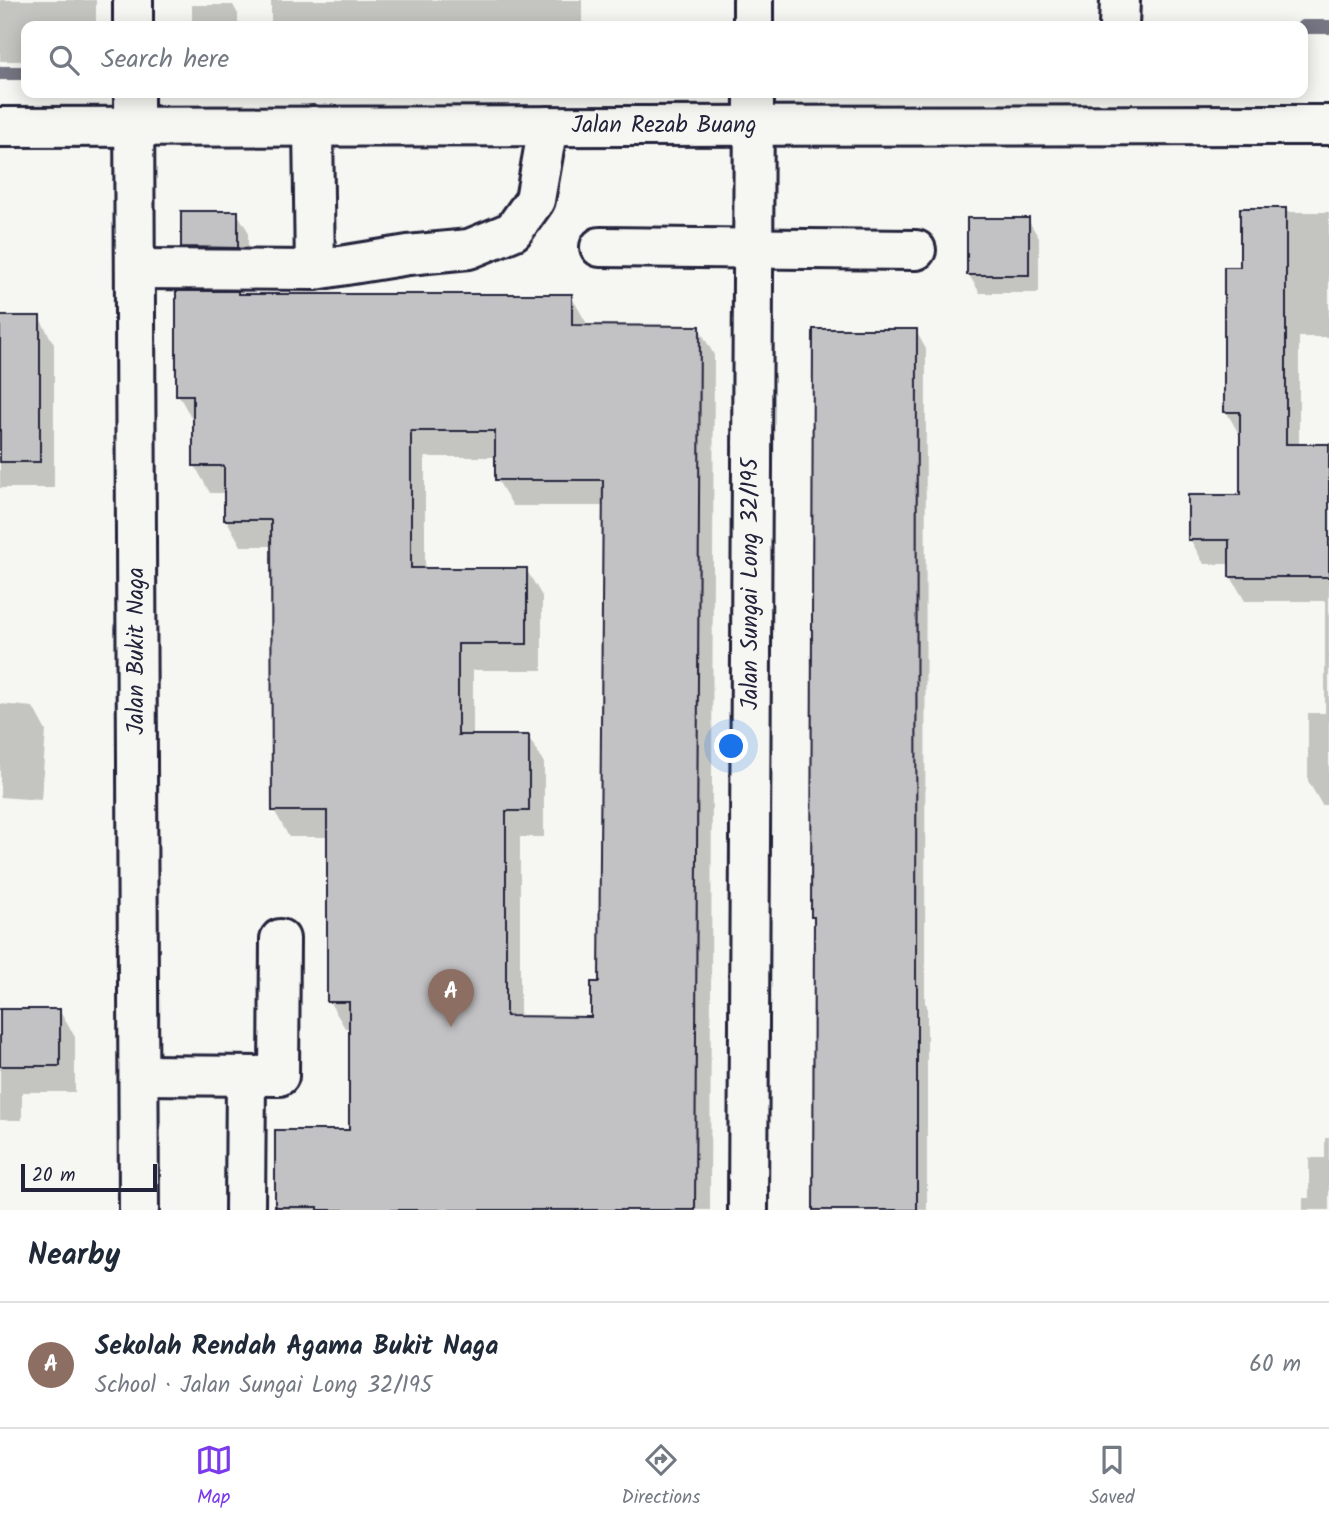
<!DOCTYPE html>
<html lang="en">
<head>
<meta charset="utf-8">
<style>
  :root { --surface:#fff; --page:#f2f2f3; --text:#1f2937; --muted:#747a83; --line:#e0e1e3; --accent:#7c3aed }
  body { margin:0; font-family:Kalam,sans-serif; background:var(--page); color:var(--text) }
  .scale { position:absolute; left:21px; bottom:18px; width:136px; box-sizing:border-box; padding-left:7px; border:4px solid #22223b; border-top:0; font-size:19px; line-height:24px; white-space:nowrap; color:#22223b; -webkit-text-stroke:5px #f6f6f2; paint-order:stroke }
  .you { position:absolute; left:732px; top:747px; width:24px; height:24px; margin:-18px; border:5px solid #fff; border-radius:50%; background:#1a73e8; box-shadow:0 0 0 10px #1a73e833 }
  .badge { display:grid; place-items:center; width:46px; height:46px; border-radius:50%; background:var(--accent); color:#fff; font-size:23px; font-weight:700 }
  .pin { position:absolute; translate:-50% -58px; filter:drop-shadow(0 2px 4px #0008) }
  .pin::after { content:''; position:absolute; top:37px; width:24px; height:21px; background:inherit; clip-path:polygon(0 0,100% 0,50% 100%) }
  .list { margin:0; padding:0; list-style:none }
  h2 { display:flex; justify-content:space-between; align-items:center; height:91px; margin:0; padding:0 28px; font-size:30px }
  h2 small { font-size:23px; font-weight:400; color:var(--muted) }
  .list li { display:grid; grid-template-columns:46px 1fr auto; gap:21px; align-items:center; box-sizing:border-box; height:126px; padding:0 28px; border-top:2px solid var(--line) }
  .list b { display:block; font-size:26px; white-space:nowrap }
  .list p { margin:0; font-size:23px; white-space:nowrap; color:var(--muted) }
  .list em { font-size:23px; font-style:normal; color:var(--muted) }
  .icon { flex:none; width:38px; height:38px; fill:none; stroke:currentColor; stroke-width:2; stroke-linecap:round; stroke-linejoin:round }
  .map { position:relative; flex:none; width:1329px; height:1210px; overflow:hidden }
  .search { position:absolute; background:var(--surface); box-shadow:0 4px 18px #0003; left:21px; right:21px; top:21px; height:77px; display:flex; align-items:center; gap:18px; box-sizing:border-box; padding:0 24px; border-radius:14px; color:var(--muted); font-size:26px }
  .sheet { height:217px; background:var(--surface) }
  nav { display:flex; justify-content:space-around; align-items:center; box-sizing:border-box; height:98px; border-top:2px solid var(--line); background:var(--surface); font-size:19px; color:var(--muted) }
  nav a { display:grid; justify-items:center; gap:4px }
  nav .on { color:var(--accent) }
  .map>svg:first-child { display:block }
  .shadow { fill:#0003; fill-rule:evenodd }
  .lines { fill:none; stroke-linecap:round; stroke-linejoin:round }
  .stream { stroke:#757583; stroke-width:14 }
  .building { fill:#c2c2c4; stroke:#22223b; stroke-width:2; fill-rule:evenodd }
  .minor-casing { stroke:#22223b; stroke-width:44 }
  .minor { stroke:#f6f6f2; stroke-width:38 }
  .labels { text-anchor:middle; dominant-baseline:central; stroke-width:5; stroke-linejoin:round; paint-order:stroke }
  .street-label { font-size:23px; fill:#22223b; stroke:#f6f6f2 }
</style>
</head>
<body>
<div class="map">
<svg width="1329" height="1210" viewBox="0 0 1329 1210">
  <rect width="100%" height="100%" fill="#f6f6f2"/>
  <filter id="ink" filterUnits="userSpaceOnUse"><feTurbulence type="fractalNoise" baseFrequency=".0143" numOctaves="2"/><feDisplacementMap in="SourceGraphic" scale="14" xChannelSelector="R" yChannelSelector="G"/><feConvolveMatrix kernelMatrix="1 2 1 2 8 2 1 2 1" color-interpolation-filters="sRGB"/></filter>
  <g filter="url(#ink)">
    <!-- shadow -->
    <g class="shadow">
      <polygon points="0,0 96,0 96,26 26,26 26,61 0,61"/>
      <rect x="271" y="0" width="311" height="26"/>
      <polygon points="192,5 233,5 238,14 238,26 192,26"/>
      <polygon points="1285,210 1287,212 1329,212 1329,337 1299,337 1299,446 1329,446 1329,805 1322,805 1308,781 1308,713 1325,713 1325,601 1245,601 1231,577 1231,564 1204,564 1190,539 1241,497 1240,436 1226,411 1241,269"/>
      <polygon points="237,213 248,231 248,265 194,265 183,247"/>
      <polygon points="1028,220 1039,238 1039,293 980,293 969,275"/>
      <path d="M 239,296 L 571,296 L 586,322 L 586,327 L 699,328 L 714,355 L 710,1210 L 279,1210 L 277,1207 L 351,1132 L 351,1028 L 345,1028 L 329,1001 L 329,837 L 289,837 L 274,810 L 273,546 L 241,546 L 226,519 L 226,493 L 210,493 L 195,466 L 193,421 L 178,394 ZM 425,457 L 497,457 L 497,479 L 513,506 L 604,506 L 601,984 L 593,1019 L 520,1018 L 520,837 L 544,837 L 544,763 L 528,736 L 473,736 L 473,670 L 542,670 L 542,596 L 526,569 L 425,569 Z"/>
      <polygon points="0,317 39,317 54,344 54,488 0,488"/>
      <polygon points="815,331 916,331 926,349 925,1003 927,1005 927,1210 815,1210 816,921 813,917"/>
      <polygon points="0,704 33,707 46,731 41,800 0,797"/>
      <polygon points="0,1010 59,1010 75,1037 75,1092 22,1092 22,1120 0,1120"/>
      <polygon points="1325,1138 1329,1138 1329,1210 1303,1210 1303,1198 1309,1198 1309,1158 1325,1158"/>
    </g>
    <g class="lines">
      <!-- stream -->
      <g class="stream">
        <polyline points="1303,27 1329,27"/>
        <polyline points="0,73 26,73"/>
      </g>
    </g>
    <!-- building -->
    <g class="building">
      <polygon points="1240,208 1286,208 1286,444 1329,444 1329,577 1229,577 1229,540 1188,540 1188,495 1240,495 1240,412 1224,412 1224,267 1240,267"/>
      <polygon points="181,211 238,211 238,248 181,247"/>
      <rect x="967" y="218" width="62" height="57"/>
      <path d="M 176,291 L 238,291 L 238,294 L 572,294 L 572,325 L 700,326 L 695,1210 L 318,1210 L 318,1207 L 275,1207 L 275,1130 L 349,1130 L 349,1002 L 327,1002 L 327,811 L 272,811 L 271,520 L 224,520 L 224,466 L 193,466 L 193,395 L 176,395 ZM 411,431 L 495,431 L 495,480 L 603,480 L 599,982 L 591,982 L 591,1017 L 506,1016 L 506,811 L 529,811 L 529,735 L 458,735 L 458,644 L 527,644 L 527,568 L 411,568 Z"/>
      <rect x="0" y="316" width="40" height="146"/>
      <polygon points="813,329 917,329 916,985 917,985 917,1210 813,1210 814,917 811,917"/>
      <rect x="0" y="1009" width="60" height="57"/>
    </g>
    <g class="lines">
      <defs>
        <g id="minor">
          <polyline points="133,0 133,26"/>
          <polyline points="753,26 753,0"/>
          <polyline points="1119,26 1120,0"/>
          <polyline points="134,93 139,1210"/>
          <polyline points="313,126 315,270 408,255 469,249 513,231 535,200 548,126"/>
          <polyline points="0,127 1329,125"/>
          <polyline points="600,247 916,250"/>
          <polyline points="135,269 315,270"/>
          <polyline points="139,1075 279,1076 280,939"/>
          <polyline points="245,1210 246,1076"/>
          <polyline points="748,1210 754,93"/>
        </g>
      </defs>
      <!-- minor casing -->
      <use href="#minor" class="minor-casing"/>
      <!-- minor -->
      <use href="#minor" class="minor"/>
    </g>
  </g>
  <g class="labels">
    <!-- street labels -->
    <g class="street-label">
      <text x="664" y="126">Jalan Rezab Buang</text>
      <text transform="translate(751 584) rotate(-90)">Jalan Sungai Long 32/195</text>
      <text transform="translate(137 651) rotate(-90)">Jalan Bukit Naga</text>
    </g>
  </g>
</svg>
<div class="scale">20 m</div>
<div class="you"></div>
<div class="pin badge" style="left:451px;top:1027px;background:#8d6e63">A</div>
<div class="search"><svg class="icon" aria-label="search" viewBox="0 0 24 24"><circle cx="10" cy="10" r="6"/><path d="M15 15l6 6"/></svg>Search here</div>
</div>
<section class="sheet">
<h2>Nearby<small></small></h2>
<ul class="list">
<li><span class="badge" style="background:#8d6e63">A</span><div><b>Sekolah Rendah Agama Bukit Naga</b><p>School · Jalan Sungai Long 32/195</p></div><em>60 m</em></li>
</ul>
</section>
<nav>
<a class="on"><svg class="icon" aria-label="map" viewBox="0 0 24 24"><path d="M3 6l6-2 6 2 6-2v14l-6 2-6-2-6 2zM9 4v14M15 6v14"/></svg>Map</a>
<a><svg class="icon" aria-label="directions" viewBox="0 0 24 24"><path d="M12 3l9 9-9 9-9-9zM9 14v-3h6M13 9l2 2-2 2"/></svg>Directions</a>
<a><svg class="icon" aria-label="saved" viewBox="0 0 24 24"><path d="M7 4h10v16l-5-4-5 4z"/></svg>Saved</a>
</nav>
</body>
</html>
